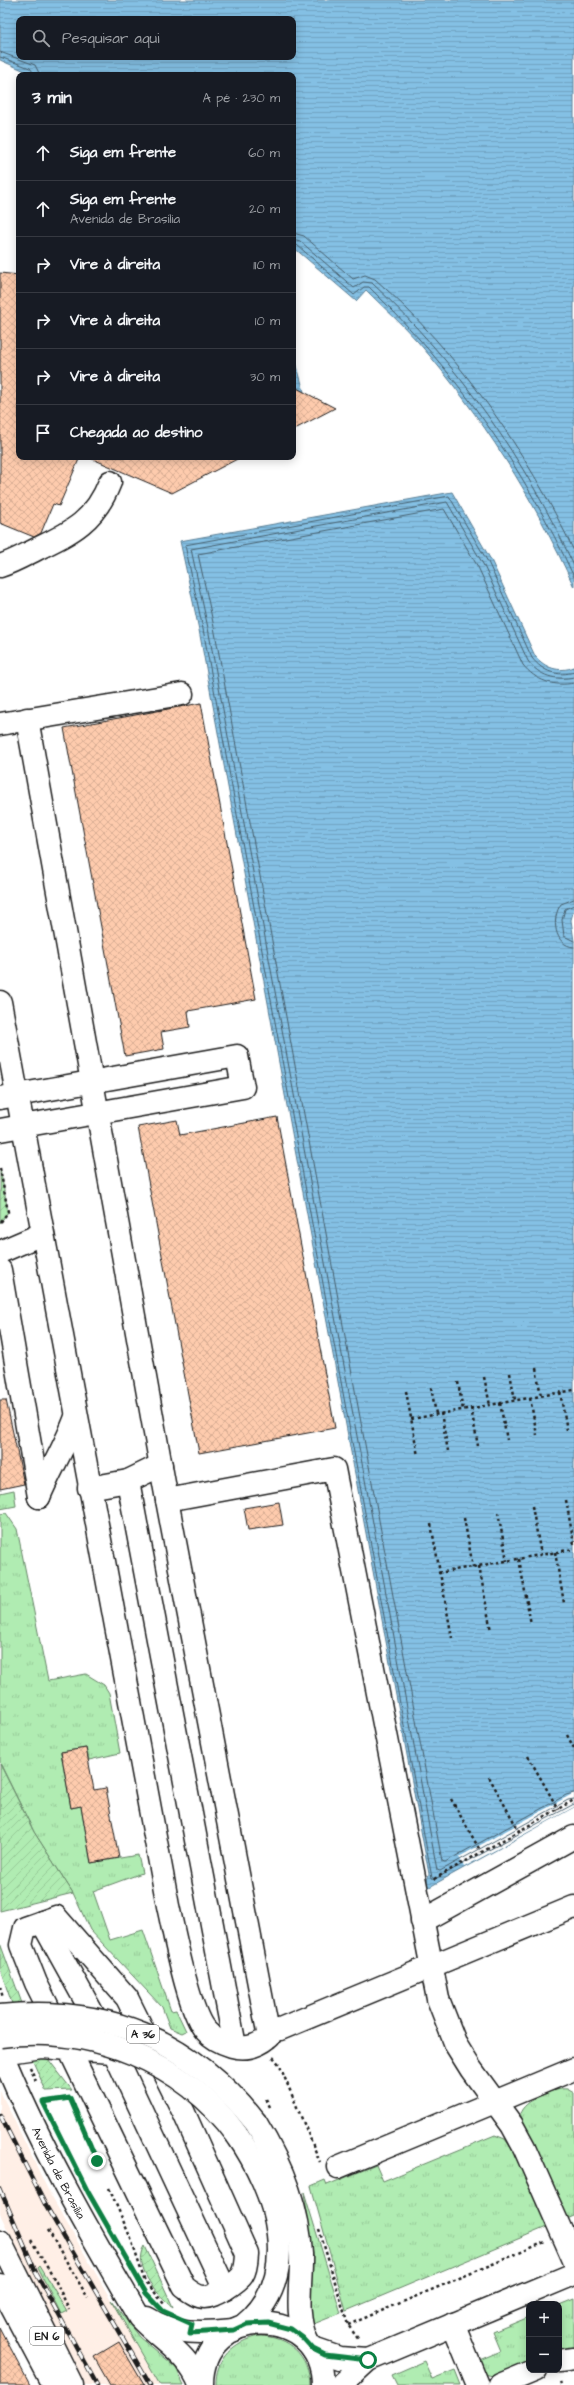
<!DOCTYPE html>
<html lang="pt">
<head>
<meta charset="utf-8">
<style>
  :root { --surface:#171b24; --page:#20242c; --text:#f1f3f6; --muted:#9ea1a6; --line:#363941 }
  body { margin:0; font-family:"Architects Daughter",sans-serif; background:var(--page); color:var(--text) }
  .controls { position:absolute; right:12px; bottom:12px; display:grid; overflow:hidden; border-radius:8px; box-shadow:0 2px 10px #0003 }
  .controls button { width:36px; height:36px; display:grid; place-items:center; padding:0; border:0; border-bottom:1px solid var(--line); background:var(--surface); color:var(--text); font:20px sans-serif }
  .stop { position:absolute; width:12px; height:12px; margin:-9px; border:3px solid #0b8043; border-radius:50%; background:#fff }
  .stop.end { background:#0b8043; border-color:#fff; box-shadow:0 1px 4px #0008 }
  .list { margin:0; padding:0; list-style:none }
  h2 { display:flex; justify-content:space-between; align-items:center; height:52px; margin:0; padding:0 16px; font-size:17px }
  h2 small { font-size:13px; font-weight:400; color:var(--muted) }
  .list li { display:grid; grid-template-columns:26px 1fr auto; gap:12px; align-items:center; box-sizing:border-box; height:56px; padding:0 16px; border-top:1px solid var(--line) }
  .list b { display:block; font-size:15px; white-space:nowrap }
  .list p { margin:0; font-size:13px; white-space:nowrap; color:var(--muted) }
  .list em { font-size:13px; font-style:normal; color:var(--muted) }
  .icon { flex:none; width:22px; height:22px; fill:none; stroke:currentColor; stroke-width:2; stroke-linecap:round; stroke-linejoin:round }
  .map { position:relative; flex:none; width:574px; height:2385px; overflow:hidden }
  .search { position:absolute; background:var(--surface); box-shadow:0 2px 10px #0003; left:16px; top:16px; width:280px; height:44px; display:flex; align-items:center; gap:10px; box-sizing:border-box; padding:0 14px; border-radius:8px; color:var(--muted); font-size:15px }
  .panel { position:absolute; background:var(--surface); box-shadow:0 2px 10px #0003; left:16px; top:72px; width:280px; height:388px; border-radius:8px }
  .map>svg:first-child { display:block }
  .built { fill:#ffefe6 }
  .grass { fill:url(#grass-tufts); stroke:#668467 }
  .garden { fill:url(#garden-furrows); stroke:#668467 }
  .water { fill:url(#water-rules); stroke:#5a7e94; fill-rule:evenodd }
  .pier { fill:#fff }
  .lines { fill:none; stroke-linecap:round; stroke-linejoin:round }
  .shore { stroke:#465e6c; stroke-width:1 }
  .building { fill:url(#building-cross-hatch); stroke:#1c1c1c }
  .minor-casing { stroke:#1c1c1c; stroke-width:25 }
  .major-casing { stroke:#1c1c1c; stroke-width:25 }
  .highway-casing { stroke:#1c1c1c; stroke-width:25 }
  .path { stroke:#1c1c1c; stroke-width:2.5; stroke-dasharray:3 3; stroke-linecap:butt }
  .minor { stroke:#fff; stroke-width:22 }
  .major { stroke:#fff; stroke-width:22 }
  .highway { stroke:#fff; stroke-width:22 }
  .rail-casing { stroke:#1c1c1c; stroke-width:4.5 }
  .rail { stroke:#fff; stroke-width:3; stroke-dasharray:9; stroke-linecap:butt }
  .highway-bridge-casing { stroke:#1c1c1c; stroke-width:25; stroke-linecap:butt }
  .highway-bridge { stroke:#fff; stroke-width:22 }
  .route { stroke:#0b8043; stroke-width:5 }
  .labels { text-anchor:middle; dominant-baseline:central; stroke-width:3.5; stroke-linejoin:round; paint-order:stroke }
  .shield { fill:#fff; stroke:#606060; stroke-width:1 }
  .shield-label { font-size:11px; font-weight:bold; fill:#1c1c1c }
  .street-label { font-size:12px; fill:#1c1c1c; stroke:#fff }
</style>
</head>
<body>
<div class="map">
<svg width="574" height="2385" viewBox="0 0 574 2385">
  <defs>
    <pattern id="grass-tufts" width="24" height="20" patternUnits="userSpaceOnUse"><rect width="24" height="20" fill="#b0ecb2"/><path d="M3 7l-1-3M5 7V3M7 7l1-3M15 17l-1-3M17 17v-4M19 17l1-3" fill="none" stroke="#97ca98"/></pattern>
    <pattern id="garden-furrows" width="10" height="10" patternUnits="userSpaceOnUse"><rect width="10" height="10" fill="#b0ecb2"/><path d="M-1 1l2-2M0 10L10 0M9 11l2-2" fill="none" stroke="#97ca98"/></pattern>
    <pattern id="water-rules" width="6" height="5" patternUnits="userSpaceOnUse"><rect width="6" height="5" fill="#84c0e4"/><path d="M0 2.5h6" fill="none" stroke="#71a4c3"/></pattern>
    <pattern id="building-cross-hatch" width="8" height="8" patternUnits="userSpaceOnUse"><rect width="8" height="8" fill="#fecbad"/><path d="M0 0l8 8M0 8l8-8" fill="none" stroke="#d9ae94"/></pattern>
  </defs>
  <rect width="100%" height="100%" fill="#fff"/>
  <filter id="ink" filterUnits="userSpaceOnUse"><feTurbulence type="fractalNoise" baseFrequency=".025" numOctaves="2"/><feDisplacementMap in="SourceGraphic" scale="8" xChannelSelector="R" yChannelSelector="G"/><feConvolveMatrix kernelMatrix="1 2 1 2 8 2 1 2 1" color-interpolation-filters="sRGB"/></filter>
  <g filter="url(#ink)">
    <!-- built -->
    <polygon class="built" points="0,2091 50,2194 160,2385 82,2385 0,2214"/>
    <!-- grass -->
    <g class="grass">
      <polygon points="14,1490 16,1506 0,1509 0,1493"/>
      <polygon points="6,1513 17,1529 48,1681 86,1674 104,1685 109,1693 120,1753 89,1760 86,1748 61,1752 71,1808 81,1806 91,1863 138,1855 142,1873 93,1891 110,1940 143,1930 171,2011 176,2010 186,2031 182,2033 170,2028 162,2007 90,1930 73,1893 34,1832 0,1763 0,1514"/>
      <path d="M 567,2089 L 574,2093 L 574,2216 L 567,2219 L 520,2114 C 523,2101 554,2087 567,2089 Z"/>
      <polygon points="495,2135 505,2139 520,2161 549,2226 346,2311 311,2186 325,2180 327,2185 376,2165 383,2181"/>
      <polygon points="304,2192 341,2313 311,2325 308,2311 313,2254"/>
      <polygon points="40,2266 67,2311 61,2314 38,2268"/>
      <polygon points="574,2299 574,2350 569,2347 559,2352 559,2305"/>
      <polygon points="111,2300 139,2337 176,2368 184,2385 160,2385"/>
      <polygon points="529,2317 529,2364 496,2377 485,2374 477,2361 501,2351 493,2332"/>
      <path d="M 259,2336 C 287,2336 310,2355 310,2385 L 216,2385 C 215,2359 234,2341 259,2336 Z"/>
      <polygon points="424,2361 432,2379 455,2370 461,2385 397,2385 392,2375"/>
    </g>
    <!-- garden -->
    <g class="garden">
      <polygon points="0,1168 8,1212 0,1223"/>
      <polygon points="0,1764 34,1832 73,1893 0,1911"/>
      <polygon points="0,1943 35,2039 25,2041 0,1969"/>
      <polygon points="45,2055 72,2090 46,2091 31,2057"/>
      <path d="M 145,2246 L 173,2307 C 157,2295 132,2267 145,2246 Z"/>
    </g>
    <!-- water -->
    <g class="water">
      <path d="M 0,0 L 574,0 L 574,587 C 534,498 482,416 418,342 C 402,324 383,307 366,290 L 356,301 L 293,247 L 293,75 L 34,75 L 0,60 ZM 19,19 L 293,19 L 293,57 L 19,57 Z"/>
      <polygon points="293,351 304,392 293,386"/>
      <path d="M 452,492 L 491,560 L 535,656 C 545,668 559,673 574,667 L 574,909 L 571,920 L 574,941 L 574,1807 L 424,1890 L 429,1874 L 199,630 L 180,541 Z"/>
    </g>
    <!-- pier -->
    <polygon class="pier" points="574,1793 574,1807 464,1867 459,1857"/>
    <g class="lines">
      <!-- shore -->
      <g class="shore">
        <polyline points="0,52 35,65 40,75"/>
        <polyline points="0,57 30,68 35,75"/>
        <path d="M 293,233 L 304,236 L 353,279 L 365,275 L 375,279 C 459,353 526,450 574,551"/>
        <path d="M 293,239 L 300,241 L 354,288 L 363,282 L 372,283 C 458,363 525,459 574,566"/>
        <path d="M 293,244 L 297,245 L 354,295 L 364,287 L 369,287 C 457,372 523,466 574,577"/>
        <path d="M 574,672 C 558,677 543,672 532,658 L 488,562 L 449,496 L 185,545 L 203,629 L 432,1878 L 435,1879 L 574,1804"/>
        <path d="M 574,677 C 556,681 539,676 528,661 L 483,564 L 447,502 L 191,549 L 208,628 L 437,1870 L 440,1871 L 568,1800 L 574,1799"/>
        <path d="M 574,683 C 554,687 536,681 523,665 L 478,567 L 444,509 L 198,554 L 214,627 L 442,1861 L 445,1862 L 566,1795 L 574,1793"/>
        <path d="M 574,899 L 561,904 C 551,918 554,946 574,947"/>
        <polyline points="574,905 565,909 562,920 564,936 574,941"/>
      </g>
    </g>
    <!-- building -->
    <g class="building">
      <polygon points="0,273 19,275 19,457 80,457 59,506 53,504 41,533 34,537 0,523"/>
      <polygon points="293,386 304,392 335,408 293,430"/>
      <polygon points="88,457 241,457 172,493"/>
      <polygon points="201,703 256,999 188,1011 190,1027 161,1032 164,1049 125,1056 64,728"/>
      <polygon points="277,1117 335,1428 199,1453 138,1127 177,1120 180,1135"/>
      <polygon points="0,1400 6,1400 24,1484 0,1489"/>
      <polygon points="279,1502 283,1525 248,1530 244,1508"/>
      <polygon points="86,1748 94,1790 106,1788 119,1858 91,1863 81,1806 71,1808 61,1752"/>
      <polygon points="0,2328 30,2385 0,2385"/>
      <polygon points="119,2342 144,2385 110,2385 94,2357"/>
    </g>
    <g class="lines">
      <defs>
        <g id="minor">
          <path d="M 0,566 C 13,562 25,555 37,549 C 72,532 95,521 110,482"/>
          <polyline points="0,724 182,694"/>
          <path d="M 0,1002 L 168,1906 C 174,1932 189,2014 206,2031 C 213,2039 222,2043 232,2046 C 246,2050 258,2046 269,2037 L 167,1500 L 27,719"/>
          <polyline points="0,1098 237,1056 243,1087 0,1130"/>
          <polyline points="0,1252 42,1234"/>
          <polyline points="0,1270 39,1497"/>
          <polyline points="128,1481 235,2046"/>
          <polyline points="89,1488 128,1481 161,1465"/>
          <path d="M 39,1497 C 50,1470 66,1445 76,1417"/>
          <polyline points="167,1500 334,1469 438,1999 456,2045 471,2069 512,2125 524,2147 574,2260"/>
          <polyline points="422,1921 574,1837"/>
          <path d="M 42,1922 L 56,1917 L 127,1998 L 184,2113 L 247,2254 C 246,2275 243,2278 225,2289"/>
          <polyline points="280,2029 574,1907"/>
          <path d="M 1,2053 L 42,2047 L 69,2049 L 184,2287 C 202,2301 206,2299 225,2289 L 114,2052 L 42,1922 L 25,1928 L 21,1945 L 36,1983 L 69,2049 L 112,2052"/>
          <polyline points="338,2167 574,2069"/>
          <polyline points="453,2324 478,2385"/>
          <polyline points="313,2349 339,2358 368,2360"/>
          <polyline points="559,2361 574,2359"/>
          <polyline points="341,2385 368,2360 574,2274"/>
          <polyline points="500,2385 536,2370"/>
        </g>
        <g id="major">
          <path id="s1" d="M 0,2049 C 38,2143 88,2230 139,2317 C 160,2340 189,2354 200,2385"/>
          <polyline points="0,2241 72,2385"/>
          <polyline points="0,2285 53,2385"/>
          <path d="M 147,2318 C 174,2335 203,2333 234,2330"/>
          <path d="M 202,2385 C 201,2303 323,2303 323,2385"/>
        </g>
        <g id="highway">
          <path d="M 256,2123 C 280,2162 299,2207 301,2254 C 302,2284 294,2313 307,2341"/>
          <path d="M 237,2135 C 276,2191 305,2277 243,2326"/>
        </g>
      </defs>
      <!-- minor casing -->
      <use href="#minor" class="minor-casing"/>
      <!-- major casing -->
      <use href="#major" class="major-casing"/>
      <!-- highway casing -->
      <use href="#highway" class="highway-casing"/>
      <!-- path -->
      <g class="path">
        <polyline points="0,1168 8,1212 0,1223"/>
        <polyline points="536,1368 541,1396"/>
        <polyline points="510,1373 515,1400"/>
        <polyline points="484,1377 490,1405"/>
        <polyline points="458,1382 463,1410"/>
        <polyline points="431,1387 436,1414"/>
        <polyline points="406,1391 418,1456"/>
        <polyline points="560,1392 567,1430"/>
        <polyline points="530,1398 537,1435"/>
        <polyline points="500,1403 507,1440"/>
        <polyline points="471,1408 478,1446"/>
        <polyline points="441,1413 448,1451"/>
        <polyline points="411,1419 574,1390"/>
        <polyline points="566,1500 574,1544"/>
        <polyline points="532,1506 541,1555"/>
        <polyline points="498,1512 507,1561"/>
        <polyline points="464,1518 473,1567"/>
        <polyline points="431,1524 452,1638"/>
        <polyline points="555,1552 564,1603"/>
        <polyline points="519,1559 531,1624"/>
        <polyline points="479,1566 491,1631"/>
        <polyline points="438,1573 574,1549"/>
        <polyline points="567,1735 574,1748"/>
        <polyline points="528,1756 558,1809"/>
        <polyline points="489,1777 519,1831"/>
        <polyline points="451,1799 481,1852"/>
        <polyline points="434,1879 574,1800"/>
        <polyline points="0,1986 3,1997"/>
        <polyline points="273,2057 279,2064 320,2162"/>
        <polyline points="30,2067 36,2081"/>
        <polyline points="266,2099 271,2109"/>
        <polyline points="43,2102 70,2098 71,2100"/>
        <polyline points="73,2104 97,2161"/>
        <polyline points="109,2188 131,2239 144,2279 164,2304"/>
        <polyline points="319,2229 348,2325 359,2340"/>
        <polyline points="48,2230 88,2298"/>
        <polyline points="31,2240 56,2282 69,2309"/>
        <polyline points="348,2325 545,2242"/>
        <polyline points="560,2383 561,2385"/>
      </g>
      <!-- minor -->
      <use href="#minor" class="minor"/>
      <!-- major -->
      <use href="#major" class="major"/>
      <!-- highway -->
      <use href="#highway" class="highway"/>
      <defs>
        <g id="rail">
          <polyline points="0,2115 46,2206 150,2385"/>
          <polyline points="0,2189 36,2273 97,2385"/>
        </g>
      </defs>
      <!-- rail casing -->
      <use href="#rail" class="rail-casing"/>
      <!-- rail -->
      <use href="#rail" class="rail"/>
      <defs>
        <g id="highway-bridge">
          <path d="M 0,2016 C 106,2005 190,2039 256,2123"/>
          <path d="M 0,2036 C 91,2024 183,2061 237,2135"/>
        </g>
      </defs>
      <!-- highway-bridge casing -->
      <use href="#highway-bridge" class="highway-bridge-casing"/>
      <!-- highway-bridge -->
      <use href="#highway-bridge" class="highway-bridge"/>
    </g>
  </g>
  <g class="lines" filter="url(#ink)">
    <!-- route -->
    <polyline class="route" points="97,2161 70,2098 43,2102 88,2192 146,2293 163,2311 192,2324 190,2333 234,2330 247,2324 268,2323 291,2329 303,2338 313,2349 325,2355 368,2360"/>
  </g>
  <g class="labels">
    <!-- shield labels -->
    <g class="shield">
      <rect x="127" y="2025" width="32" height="18" rx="3"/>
      <rect x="30" y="2327" width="34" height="18" rx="3"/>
    </g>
    <g class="shield-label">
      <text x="143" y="2034">A 36</text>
      <text x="47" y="2336">EN 6</text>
    </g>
    <!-- street labels -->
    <g class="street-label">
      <text stroke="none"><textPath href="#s1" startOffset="137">Avenida de Brasília</textPath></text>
    </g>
  </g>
</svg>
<div class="controls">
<button>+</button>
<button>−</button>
</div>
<div class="stop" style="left:368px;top:2360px"></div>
<div class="stop end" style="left:97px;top:2161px"></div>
<div class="search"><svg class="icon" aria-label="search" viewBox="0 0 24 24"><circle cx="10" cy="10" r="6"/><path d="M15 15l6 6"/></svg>Pesquisar aqui</div>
<section class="panel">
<h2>3 min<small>A pé · 230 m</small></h2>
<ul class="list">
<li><svg class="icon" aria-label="ahead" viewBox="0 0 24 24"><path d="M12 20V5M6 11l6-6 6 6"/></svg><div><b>Siga em frente</b></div><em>60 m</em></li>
<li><svg class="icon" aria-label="ahead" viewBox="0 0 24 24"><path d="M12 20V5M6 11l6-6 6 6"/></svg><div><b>Siga em frente</b><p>Avenida de Brasília</p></div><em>20 m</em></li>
<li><svg class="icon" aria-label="right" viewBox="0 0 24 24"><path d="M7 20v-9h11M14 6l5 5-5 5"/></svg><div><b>Vire à direita</b></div><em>110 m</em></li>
<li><svg class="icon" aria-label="right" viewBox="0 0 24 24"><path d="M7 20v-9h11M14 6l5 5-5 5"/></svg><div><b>Vire à direita</b></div><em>10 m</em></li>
<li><svg class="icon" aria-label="right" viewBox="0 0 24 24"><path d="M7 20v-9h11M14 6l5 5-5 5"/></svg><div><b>Vire à direita</b></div><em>30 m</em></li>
<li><svg class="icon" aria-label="arrive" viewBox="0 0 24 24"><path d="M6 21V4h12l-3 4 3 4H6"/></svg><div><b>Chegada ao destino</b></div></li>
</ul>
</section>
</div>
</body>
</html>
